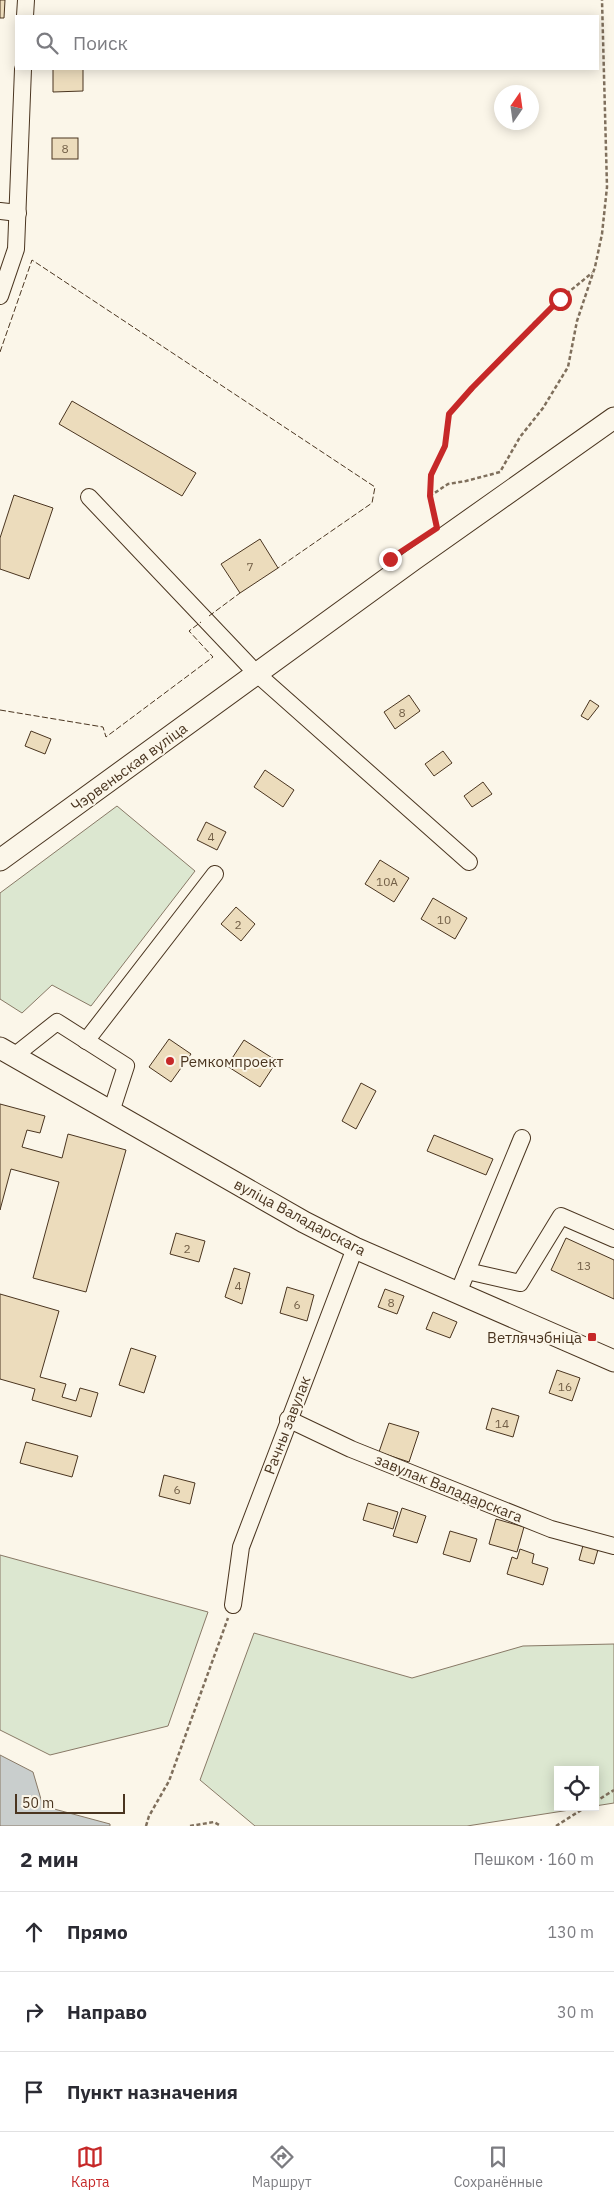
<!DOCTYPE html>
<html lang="ru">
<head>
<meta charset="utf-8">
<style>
  :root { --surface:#fff; --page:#f2f2f3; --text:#2b2b33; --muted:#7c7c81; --line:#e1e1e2; --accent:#c62828 }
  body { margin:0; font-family:"IBM Plex Sans",sans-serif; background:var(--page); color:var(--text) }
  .controls { position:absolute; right:15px; bottom:15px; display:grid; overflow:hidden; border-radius:0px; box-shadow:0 2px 12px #0003 }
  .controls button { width:45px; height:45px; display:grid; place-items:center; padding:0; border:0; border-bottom:1px solid var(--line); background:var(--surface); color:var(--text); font:25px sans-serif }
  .compass { position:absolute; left:494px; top:85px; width:45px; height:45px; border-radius:50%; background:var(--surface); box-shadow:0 2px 12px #0003; rotate:13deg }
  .scale { position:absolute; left:15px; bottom:12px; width:110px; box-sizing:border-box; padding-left:5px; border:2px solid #4a3520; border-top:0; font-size:14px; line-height:18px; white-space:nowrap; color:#4a3520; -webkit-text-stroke:4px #fbf6e9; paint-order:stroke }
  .stop { position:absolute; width:15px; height:15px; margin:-11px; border:4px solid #c62828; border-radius:50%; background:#fff }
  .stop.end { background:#c62828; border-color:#fff; box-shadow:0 1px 5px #0008 }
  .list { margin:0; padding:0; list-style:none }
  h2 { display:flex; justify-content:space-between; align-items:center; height:65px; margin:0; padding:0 20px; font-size:21px }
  h2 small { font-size:16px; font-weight:400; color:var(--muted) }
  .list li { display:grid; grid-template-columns:32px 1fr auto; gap:15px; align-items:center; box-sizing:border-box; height:80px; padding:0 20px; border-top:1px solid var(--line) }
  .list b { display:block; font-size:19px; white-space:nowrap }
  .list em { font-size:16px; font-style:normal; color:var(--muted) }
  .icon { flex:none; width:28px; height:28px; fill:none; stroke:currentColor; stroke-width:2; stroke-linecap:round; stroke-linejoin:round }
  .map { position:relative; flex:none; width:614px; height:1826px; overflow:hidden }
  .search { position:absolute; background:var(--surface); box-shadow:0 2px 12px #0003; left:15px; right:15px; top:15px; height:55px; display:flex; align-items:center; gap:12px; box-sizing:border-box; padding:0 18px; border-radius:0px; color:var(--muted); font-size:19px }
  .sheet { height:305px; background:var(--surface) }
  nav { display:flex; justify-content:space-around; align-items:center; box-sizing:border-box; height:70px; border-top:1px solid var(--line); background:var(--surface); font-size:14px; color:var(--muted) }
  nav a { display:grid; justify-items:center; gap:2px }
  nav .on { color:var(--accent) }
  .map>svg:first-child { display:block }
  .green { fill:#dce7d0; stroke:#887966 }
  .water { fill:#c9cecd; stroke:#887966 }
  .building { fill:#ecdcbc; stroke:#4a3520 }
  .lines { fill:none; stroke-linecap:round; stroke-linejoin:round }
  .minor-casing { stroke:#4a3520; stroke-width:18 }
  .major-casing { stroke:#4a3520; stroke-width:23 }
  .path { stroke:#7f6f5c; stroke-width:2.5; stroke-dasharray:4 2.5; stroke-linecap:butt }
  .minor { stroke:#fbf6e9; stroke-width:16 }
  .major { stroke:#fbf6e9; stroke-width:21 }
  .fence { stroke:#4a3520; stroke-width:1; stroke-dasharray:6 2.5; stroke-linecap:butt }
  .route { stroke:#c62828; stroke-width:6 }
  .poi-dot { fill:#c62828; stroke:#fbf6e9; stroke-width:2 }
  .labels { text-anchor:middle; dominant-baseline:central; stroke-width:4; stroke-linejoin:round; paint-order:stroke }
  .number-label { font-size:12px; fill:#725f47 }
  .street-label { font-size:15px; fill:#4a3520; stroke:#fbf6e9 }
  .poi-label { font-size:15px; fill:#4a3520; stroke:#fbf6e9; text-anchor:start }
</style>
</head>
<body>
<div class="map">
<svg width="614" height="1826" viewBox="0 0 614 1826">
  <rect width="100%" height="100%" fill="#fbf6e9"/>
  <!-- green -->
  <g class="green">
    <polygon points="117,806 195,871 91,1006 52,985 22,1013 0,999 0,893"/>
    <polygon points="0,1555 208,1612 168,1726 50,1755 0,1730"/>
    <polygon points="254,1633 412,1678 523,1646 614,1644 614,1803 595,1806 595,1770 558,1770 558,1807 589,1807 467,1826 255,1826 200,1780"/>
  </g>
  <!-- water -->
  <polygon class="water" points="0,1755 33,1772 43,1806 110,1824 110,1826 0,1826"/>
  <!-- building -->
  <g class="building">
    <polygon points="0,0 5,0 4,18 0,18"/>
    <polygon points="53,69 83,69 83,91 53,92"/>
    <rect x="52" y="138" width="26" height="21"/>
    <polygon points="72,401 196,473 182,496 59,424"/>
    <polygon points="14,495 53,508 29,579 0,569 0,538"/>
    <polygon points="260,539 278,568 240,593 221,564"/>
    <polygon points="409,695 420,711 395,729 384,712"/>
    <polygon points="590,700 599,706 588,720 581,716"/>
    <polygon points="31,731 51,739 45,754 25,746"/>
    <polygon points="443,751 452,763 434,776 425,764"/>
    <polygon points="265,770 294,790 283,807 254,787"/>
    <polygon points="483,782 492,794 472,807 464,796"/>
    <polygon points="206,822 226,832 217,850 197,840"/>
    <polygon points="380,860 409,878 394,902 365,884"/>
    <polygon points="433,898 467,918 455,939 421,919"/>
    <polygon points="236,907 255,924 241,941 221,924"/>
    <polygon points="169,1039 191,1054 171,1082 149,1067"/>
    <polygon points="244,1040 277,1061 260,1087 227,1066"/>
    <polygon points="361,1083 376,1091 356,1129 342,1121"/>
    <polygon points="0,1104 45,1116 40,1133 27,1130 22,1147 62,1158 68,1134 126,1150 86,1292 33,1278 59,1182 11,1169 0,1210"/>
    <polygon points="434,1135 493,1159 486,1175 427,1151"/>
    <polygon points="176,1233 205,1241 199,1262 170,1254"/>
    <polygon points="566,1238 614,1260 614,1299 551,1270"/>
    <polygon points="234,1268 250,1273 242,1304 225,1297"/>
    <polygon points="287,1287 314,1295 307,1321 280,1313"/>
    <polygon points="385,1289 404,1296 397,1314 378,1307"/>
    <polygon points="0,1294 59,1311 40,1377 66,1384 62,1397 76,1401 80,1388 98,1393 91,1417 32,1400 35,1389 0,1379"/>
    <polygon points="433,1312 457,1322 450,1338 426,1329"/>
    <polygon points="131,1348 156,1356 144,1393 119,1385"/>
    <polygon points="557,1370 580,1378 572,1401 549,1393"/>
    <polygon points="492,1408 519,1416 513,1437 486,1429"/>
    <polygon points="389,1423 419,1432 409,1462 379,1452"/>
    <polygon points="26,1442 78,1456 72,1477 20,1463"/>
    <polygon points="164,1475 195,1483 190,1504 159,1496"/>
    <polygon points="368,1503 398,1512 393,1529 363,1520"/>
    <polygon points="402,1508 426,1516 417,1543 393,1536"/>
    <polygon points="496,1519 524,1527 517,1552 489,1544"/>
    <polygon points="450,1531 477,1539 470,1562 443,1554"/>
    <polygon points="584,1542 599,1546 594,1564 579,1560"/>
    <polygon points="520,1549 534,1554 532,1563 548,1568 543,1585 507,1574 512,1557 517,1559"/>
  </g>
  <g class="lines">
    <defs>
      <g id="minor">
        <polyline points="25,16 26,0"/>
        <polyline points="0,211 18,213"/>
        <polyline points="0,296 16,249 23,69"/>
        <polyline points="89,497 257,674 469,862"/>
        <polyline points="86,1041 215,874"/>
        <polyline points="14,1056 57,1022 126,1066 111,1112"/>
        <polyline points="467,1271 520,1283 561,1216 614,1239"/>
        <polyline points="458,1293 522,1138"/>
        <polyline points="288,1419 351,1449 551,1529 614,1546"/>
        <polyline points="233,1605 241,1547 355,1248"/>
      </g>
      <g id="major">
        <polyline points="0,860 413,560 614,418"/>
        <polyline points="0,1048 304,1222 355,1248 614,1361"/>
      </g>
    </defs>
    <!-- minor casing -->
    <use href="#minor" class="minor-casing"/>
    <!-- major casing -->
    <use href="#major" class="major-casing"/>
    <!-- path -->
    <g class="path">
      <polyline points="430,496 431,475 445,446 449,415 534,323 560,299 592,273"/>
      <polyline points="435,522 430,496 448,484 466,481 500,472 520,437 543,408 568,367 577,321 595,267 602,234 607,187 602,0"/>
      <polyline points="595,1802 614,1790"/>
      <polyline points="146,1826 149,1816 169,1781 228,1618"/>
      <polyline points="190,1826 214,1822 221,1826"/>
      <polyline points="556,1826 586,1807"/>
    </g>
    <!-- minor -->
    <use href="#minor" class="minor"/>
    <!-- major -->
    <use href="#major" class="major"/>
    <!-- fence -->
    <g class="fence">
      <polyline points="0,352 32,260 375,487 372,503 278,568"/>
      <polyline points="209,616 240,593"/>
      <polyline points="0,710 103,727 106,737 213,657 189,631 201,622"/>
    </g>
  </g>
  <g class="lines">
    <!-- route -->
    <polyline class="route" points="390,559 437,528 430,496 431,475 445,446 449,414 472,388 560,299"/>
  </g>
  <!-- markers -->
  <g class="poi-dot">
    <circle cx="170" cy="1061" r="5"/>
    <rect x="587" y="1332" width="10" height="10" rx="2.5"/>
  </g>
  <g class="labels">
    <!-- number labels -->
    <g class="number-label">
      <text x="65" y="148">8</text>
      <text x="250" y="566">7</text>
      <text x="402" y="712">8</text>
      <text x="211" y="836">4</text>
      <text x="387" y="881">10А</text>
      <text x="444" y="919">10</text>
      <text x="238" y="924">2</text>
      <text x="187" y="1248">2</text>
      <text x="584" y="1265">13</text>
      <text x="238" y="1285">4</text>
      <text x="391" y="1302">8</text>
      <text x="297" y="1304">6</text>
      <text x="565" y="1386">16</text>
      <text x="502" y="1423">14</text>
      <text x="177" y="1489">6</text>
    </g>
    <!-- street labels -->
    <g class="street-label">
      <text transform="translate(129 767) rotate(-36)">Чэрвеньская вуліца</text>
      <text transform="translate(300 1217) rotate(28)">вуліца Валадарскага</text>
      <text transform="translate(287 1425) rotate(-69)">Рачны завулак</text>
      <text transform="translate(449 1488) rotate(22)">завулак Валадарскага</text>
    </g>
    <!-- poi labels -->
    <g class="poi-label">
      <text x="180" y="1061">Ремкомпроект</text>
      <text x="582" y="1337" text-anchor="end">Ветлячэбніца</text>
    </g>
  </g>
</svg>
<div class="controls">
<button><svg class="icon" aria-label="locate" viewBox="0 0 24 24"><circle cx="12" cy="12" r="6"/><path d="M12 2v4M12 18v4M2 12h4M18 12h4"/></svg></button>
</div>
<svg class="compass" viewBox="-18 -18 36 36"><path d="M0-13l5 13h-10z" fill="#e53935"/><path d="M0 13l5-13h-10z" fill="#7c7c81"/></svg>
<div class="scale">50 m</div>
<div class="stop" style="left:560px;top:299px"></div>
<div class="stop end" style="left:390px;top:559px"></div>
<div class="search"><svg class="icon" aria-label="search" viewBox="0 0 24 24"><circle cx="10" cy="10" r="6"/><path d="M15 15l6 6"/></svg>Поиск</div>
</div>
<section class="sheet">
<h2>2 мин<small>Пешком · 160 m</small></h2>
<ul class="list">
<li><svg class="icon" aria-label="ahead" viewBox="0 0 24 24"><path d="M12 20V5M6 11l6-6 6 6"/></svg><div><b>Прямо</b></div><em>130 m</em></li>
<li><svg class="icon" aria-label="right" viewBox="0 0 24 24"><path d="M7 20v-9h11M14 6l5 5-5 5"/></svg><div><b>Направо</b></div><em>30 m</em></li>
<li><svg class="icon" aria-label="arrive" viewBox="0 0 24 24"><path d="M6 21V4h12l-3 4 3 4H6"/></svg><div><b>Пункт назначения</b></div></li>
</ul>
</section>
<nav>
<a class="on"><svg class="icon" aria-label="map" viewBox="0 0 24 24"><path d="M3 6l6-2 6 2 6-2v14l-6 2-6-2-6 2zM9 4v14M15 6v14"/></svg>Карта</a>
<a><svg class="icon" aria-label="directions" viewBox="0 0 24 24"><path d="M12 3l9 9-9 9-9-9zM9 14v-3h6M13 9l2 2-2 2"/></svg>Маршрут</a>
<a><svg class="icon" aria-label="saved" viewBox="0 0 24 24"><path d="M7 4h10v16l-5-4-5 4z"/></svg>Сохранённые</a>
</nav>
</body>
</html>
